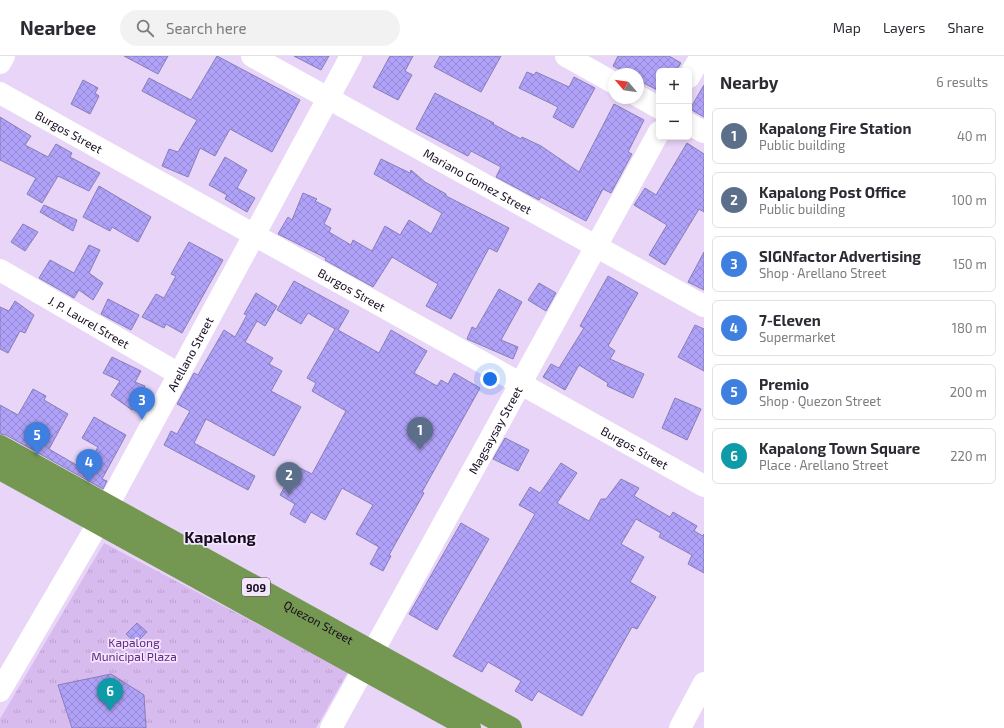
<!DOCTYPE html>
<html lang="en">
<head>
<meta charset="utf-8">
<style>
  :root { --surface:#fff; --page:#f2f2f3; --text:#2b2b33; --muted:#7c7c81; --line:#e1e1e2; --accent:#54810e }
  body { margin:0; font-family:"Exo 2",sans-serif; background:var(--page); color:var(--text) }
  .controls { position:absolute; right:12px; top:12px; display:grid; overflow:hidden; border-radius:6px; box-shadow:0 2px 6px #0003 }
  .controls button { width:36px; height:36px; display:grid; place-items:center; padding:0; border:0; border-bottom:1px solid var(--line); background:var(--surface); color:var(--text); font:20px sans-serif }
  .compass { position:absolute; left:608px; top:12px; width:36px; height:36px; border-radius:50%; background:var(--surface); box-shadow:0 2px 6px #0003; rotate:299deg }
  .you { position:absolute; left:490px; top:323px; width:14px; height:14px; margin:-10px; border:3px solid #fff; border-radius:50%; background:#1a73e8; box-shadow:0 0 0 6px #1a73e833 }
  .badge { display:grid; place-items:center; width:26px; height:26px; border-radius:50%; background:var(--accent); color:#fff; font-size:13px; font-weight:700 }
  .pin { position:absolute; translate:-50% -33px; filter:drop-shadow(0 1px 2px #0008) }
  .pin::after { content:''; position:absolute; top:21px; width:14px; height:12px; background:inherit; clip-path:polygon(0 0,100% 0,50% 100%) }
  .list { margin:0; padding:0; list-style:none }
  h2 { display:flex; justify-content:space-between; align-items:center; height:52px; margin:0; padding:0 16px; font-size:17px }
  h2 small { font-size:13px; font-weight:400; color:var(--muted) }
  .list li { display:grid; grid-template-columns:26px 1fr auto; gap:12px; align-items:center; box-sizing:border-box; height:56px; margin:0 8px 8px; padding:0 8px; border:1px solid var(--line); border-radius:6px }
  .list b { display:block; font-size:15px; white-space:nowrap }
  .list p { margin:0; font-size:13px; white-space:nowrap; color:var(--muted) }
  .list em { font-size:13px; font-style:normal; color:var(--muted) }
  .icon { flex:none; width:22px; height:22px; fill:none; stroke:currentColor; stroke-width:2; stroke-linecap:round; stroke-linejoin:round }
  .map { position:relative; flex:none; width:704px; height:672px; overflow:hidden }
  header { display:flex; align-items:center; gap:24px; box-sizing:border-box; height:56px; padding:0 20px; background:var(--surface); border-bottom:1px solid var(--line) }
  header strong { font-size:19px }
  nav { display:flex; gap:22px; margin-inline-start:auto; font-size:14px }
  .search { width:280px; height:36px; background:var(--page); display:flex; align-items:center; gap:10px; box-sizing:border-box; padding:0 14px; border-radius:22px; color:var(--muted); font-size:15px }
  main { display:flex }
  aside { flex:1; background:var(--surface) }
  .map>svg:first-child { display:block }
  .grass { fill:url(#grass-tufts) }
  .building { fill:url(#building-cross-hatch); stroke:#877eb7 }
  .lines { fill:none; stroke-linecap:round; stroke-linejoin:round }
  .minor { stroke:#fff; stroke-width:22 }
  .highway { stroke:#749751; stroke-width:22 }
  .labels { text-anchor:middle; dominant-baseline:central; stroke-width:3.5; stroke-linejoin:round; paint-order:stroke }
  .shield { fill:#f2e5fc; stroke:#594d62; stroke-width:1 }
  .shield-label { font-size:11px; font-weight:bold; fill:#180c20 }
  .street-label { font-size:12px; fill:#180c20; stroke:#f2e5fc }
  .park-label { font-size:12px; fill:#642986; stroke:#f2e5fc }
  .district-label { font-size:16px; font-weight:bold; fill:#180c20; stroke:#f2e5fc }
</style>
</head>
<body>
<header>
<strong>Nearbee</strong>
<div class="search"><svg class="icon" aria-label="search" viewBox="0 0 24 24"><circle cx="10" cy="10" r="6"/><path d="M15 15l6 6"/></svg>Search here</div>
<nav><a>Map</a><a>Layers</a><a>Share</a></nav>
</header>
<main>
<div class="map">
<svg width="704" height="672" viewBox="0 0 704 672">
  <defs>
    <pattern id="grass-tufts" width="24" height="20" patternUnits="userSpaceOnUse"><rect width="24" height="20" fill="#d8bbee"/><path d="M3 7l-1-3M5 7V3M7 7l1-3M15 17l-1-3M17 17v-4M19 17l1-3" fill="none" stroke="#b9a0cc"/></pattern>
    <pattern id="building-cross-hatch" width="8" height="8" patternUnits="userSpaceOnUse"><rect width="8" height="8" fill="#b0a2f8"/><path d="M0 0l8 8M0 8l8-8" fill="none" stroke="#978ad4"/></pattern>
  </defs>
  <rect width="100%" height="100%" fill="#e8d5f7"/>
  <!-- grass -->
  <polygon class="grass" points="104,487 348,616 316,672 0,672 0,663"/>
  <!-- building -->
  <g class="building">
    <polygon points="124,0 168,0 158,18"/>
    <polygon points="217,0 300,44 272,96 230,73 215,100 200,92 188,121 162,110 169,93 178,96 197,64 142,35 149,22 191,44"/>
    <polygon points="294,0 329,0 321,14"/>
    <polygon points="390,0 413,0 405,15 412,19 398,44 373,31"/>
    <polygon points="440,0 501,0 481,36 434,11"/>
    <polygon points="618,0 669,0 681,7 676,15 659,15 659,35 638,24 638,18 628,18 613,10"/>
    <polygon points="527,16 534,19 536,16 569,31 574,21 595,32 573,72 553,61 558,51 519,32"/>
    <polygon points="83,24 98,32 95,37 99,40 90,58 71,48"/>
    <polygon points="704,29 704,61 690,53"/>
    <polygon points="435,37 494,67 493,68 521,83 522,81 541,90 579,116 614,48 644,64 628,96 632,98 611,137 603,133 586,165 541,141 539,144 496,121 501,111 471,95 468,100 416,73"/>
    <polygon points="0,61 31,80 25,89 48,101 56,88 72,97 70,101 100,117 89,135 58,120 42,147 27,138 36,122 0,104"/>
    <polygon points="687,87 704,98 704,156 699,153 665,209 649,199 667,169 634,149 645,132 656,139"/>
    <polygon points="225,101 247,114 237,132 255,142 247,156 225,143 227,139 209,129"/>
    <polygon points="381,103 410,117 411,114 425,126 446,138 446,140 509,172 497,196 489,192 451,263 426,250 438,228 392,201 373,231 325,204 326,202 278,178 288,161 292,164 303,137 317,143 315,145 331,153 324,168 331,172 329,176 351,189 353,184 372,195 385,170 400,179 409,164 431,178 442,157 374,118"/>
    <polygon points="99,130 151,161 138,186 112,171 110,175 83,161"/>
    <polygon points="44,149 77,164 73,175 40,156"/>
    <polygon points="23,168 38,176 25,195 11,186"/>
    <polygon points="189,186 223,204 182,277 166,268 164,272 142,261 156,238 164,242 176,220 171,218"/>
    <polygon points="89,189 100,194 89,217 103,227 93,244 79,234 74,242 39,222 50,204 74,217"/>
    <polygon points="704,196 704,234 688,226"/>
    <polygon points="608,220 638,237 608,290 615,295 610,303 644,318 633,342 607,330 608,327 579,309 565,334 543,321 551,308 559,312 584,272 580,270"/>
    <polygon points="294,225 349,255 338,274 379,297 391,274 427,295 414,317 437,330 441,324 448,328 454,317 480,332 422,436 424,437 389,499 391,500 383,515 370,508 379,491 356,478 373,449 342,432 325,464 311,456 305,467 290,458 295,448 280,439 296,410 312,418 346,355 312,335 316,327 307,322 335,273 308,257 301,268 277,254"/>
    <polygon points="539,227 556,237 546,255 528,244"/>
    <polygon points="499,233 522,246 501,284 518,291 513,303 467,283 472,271 476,273"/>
    <polygon points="256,237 277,250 265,270 257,265 245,286 273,302 269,308 282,315 271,335 301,351 274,400 206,363 194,387 255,420 248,434 164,389 171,375 177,378 190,355 177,348 194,317 198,319 224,274 235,281 247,259 244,258"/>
    <polygon points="108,243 139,259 131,274 101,258"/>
    <polygon points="15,245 34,259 25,277 20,275 8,297 0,293 0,251 9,255"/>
    <polygon points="695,269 704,273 704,315 678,301"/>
    <polygon points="112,301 141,315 135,326 145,330 132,354 111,339 120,325 103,317"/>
    <polygon points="33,333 46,340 44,344 68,358 49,393 85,414 98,391 82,382 94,361 126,379 102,423 107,425 103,433 6,379 0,378 0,349 18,359"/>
    <polygon points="675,342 701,353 687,384 662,372"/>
    <polygon points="505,382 529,394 518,415 493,403"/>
    <polygon points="561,407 577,417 557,447 589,465 601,443 606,443 621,423 639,432 634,440 670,461 673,456 697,470 694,475 703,480 704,478 704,517 688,508 692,499 659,481 661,477 636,463 621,488 644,501 630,526 656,541 637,573 632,571 582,660 538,635 532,645 515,635 521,625 488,606 482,616 453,600 535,458 519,449 530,431 540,437"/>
    <polygon points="461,467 489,483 437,574 409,558"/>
    <polygon points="137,567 147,576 136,587 126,578"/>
    <polygon points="111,618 144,639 146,672 72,672 58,629"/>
  </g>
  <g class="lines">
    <!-- minor -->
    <g class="minor">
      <path id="s1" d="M 252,0 L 704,250"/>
      <polyline points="566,0 614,27"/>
      <polyline points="0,7 4,0"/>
      <polyline points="689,21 701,0"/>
      <path id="s2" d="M 0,37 L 704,430"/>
      <polyline points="638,40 659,52"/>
      <polyline points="689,68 704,76"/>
      <path id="s3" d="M 0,214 L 179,318"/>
      <path id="s4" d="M 0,635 L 99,466 L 351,0"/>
      <path id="s5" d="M 331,672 L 659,76"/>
      <polyline points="680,672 704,627"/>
    </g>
    <!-- highway -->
    <g class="highway">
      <path id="s6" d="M 0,390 L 511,672"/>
      <polyline points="0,413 470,672"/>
    </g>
  </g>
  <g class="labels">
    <!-- shield labels -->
    <rect class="shield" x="242" y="522" width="28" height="18" rx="3"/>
    <g class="shield-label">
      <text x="256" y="531">909</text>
    </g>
    <!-- street labels -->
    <g class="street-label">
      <text stroke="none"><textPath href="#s2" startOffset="79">Burgos Street</textPath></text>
      <text stroke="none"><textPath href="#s1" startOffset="258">Mariano Gomez Street</textPath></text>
      <text stroke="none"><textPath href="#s2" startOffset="403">Burgos Street</textPath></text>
      <text stroke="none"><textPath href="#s3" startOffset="103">J. P. Laurel Street</textPath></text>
      <text stroke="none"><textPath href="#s4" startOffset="387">Arellano Street</textPath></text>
      <text stroke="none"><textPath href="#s5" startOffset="340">Magsaysay Street</textPath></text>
      <text stroke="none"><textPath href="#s2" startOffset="727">Burgos Street</textPath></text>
      <text stroke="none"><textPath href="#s6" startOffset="364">Quezon Street</textPath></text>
    </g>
    <!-- park labels -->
    <g class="park-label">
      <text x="134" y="586">Kapalong<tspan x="134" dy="14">Municipal Plaza</tspan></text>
    </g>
    <!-- district labels -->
    <g class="district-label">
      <text x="220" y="480">Kapalong</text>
    </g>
  </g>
</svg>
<div class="controls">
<button>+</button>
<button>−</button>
</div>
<svg class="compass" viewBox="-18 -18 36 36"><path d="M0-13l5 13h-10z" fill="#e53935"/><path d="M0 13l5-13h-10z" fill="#7c7c81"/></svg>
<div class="you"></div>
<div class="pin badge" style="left:420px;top:394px;background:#5c6f8a">1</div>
<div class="pin badge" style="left:289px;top:439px;background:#5c6f8a">2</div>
<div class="pin badge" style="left:142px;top:364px;background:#3f7fe0">3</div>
<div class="pin badge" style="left:89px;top:426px;background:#3f7fe0">4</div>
<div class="pin badge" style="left:37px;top:399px;background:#3f7fe0">5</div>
<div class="pin badge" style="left:110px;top:655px;background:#0f9aa8">6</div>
</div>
<aside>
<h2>Nearby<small>6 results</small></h2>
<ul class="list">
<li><span class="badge" style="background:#5c6f8a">1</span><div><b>Kapalong Fire Station</b><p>Public building</p></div><em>40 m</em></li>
<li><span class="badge" style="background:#5c6f8a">2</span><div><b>Kapalong Post Office</b><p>Public building</p></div><em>100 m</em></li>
<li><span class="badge" style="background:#3f7fe0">3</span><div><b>SIGNfactor Advertising</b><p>Shop · Arellano Street</p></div><em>150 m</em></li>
<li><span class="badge" style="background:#3f7fe0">4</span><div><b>7-Eleven</b><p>Supermarket</p></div><em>180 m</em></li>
<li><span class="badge" style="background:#3f7fe0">5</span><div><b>Premio</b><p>Shop · Quezon Street</p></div><em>200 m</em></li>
<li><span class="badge" style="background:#0f9aa8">6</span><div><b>Kapalong Town Square</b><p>Place · Arellano Street</p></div><em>220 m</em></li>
</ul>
</aside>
</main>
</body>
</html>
